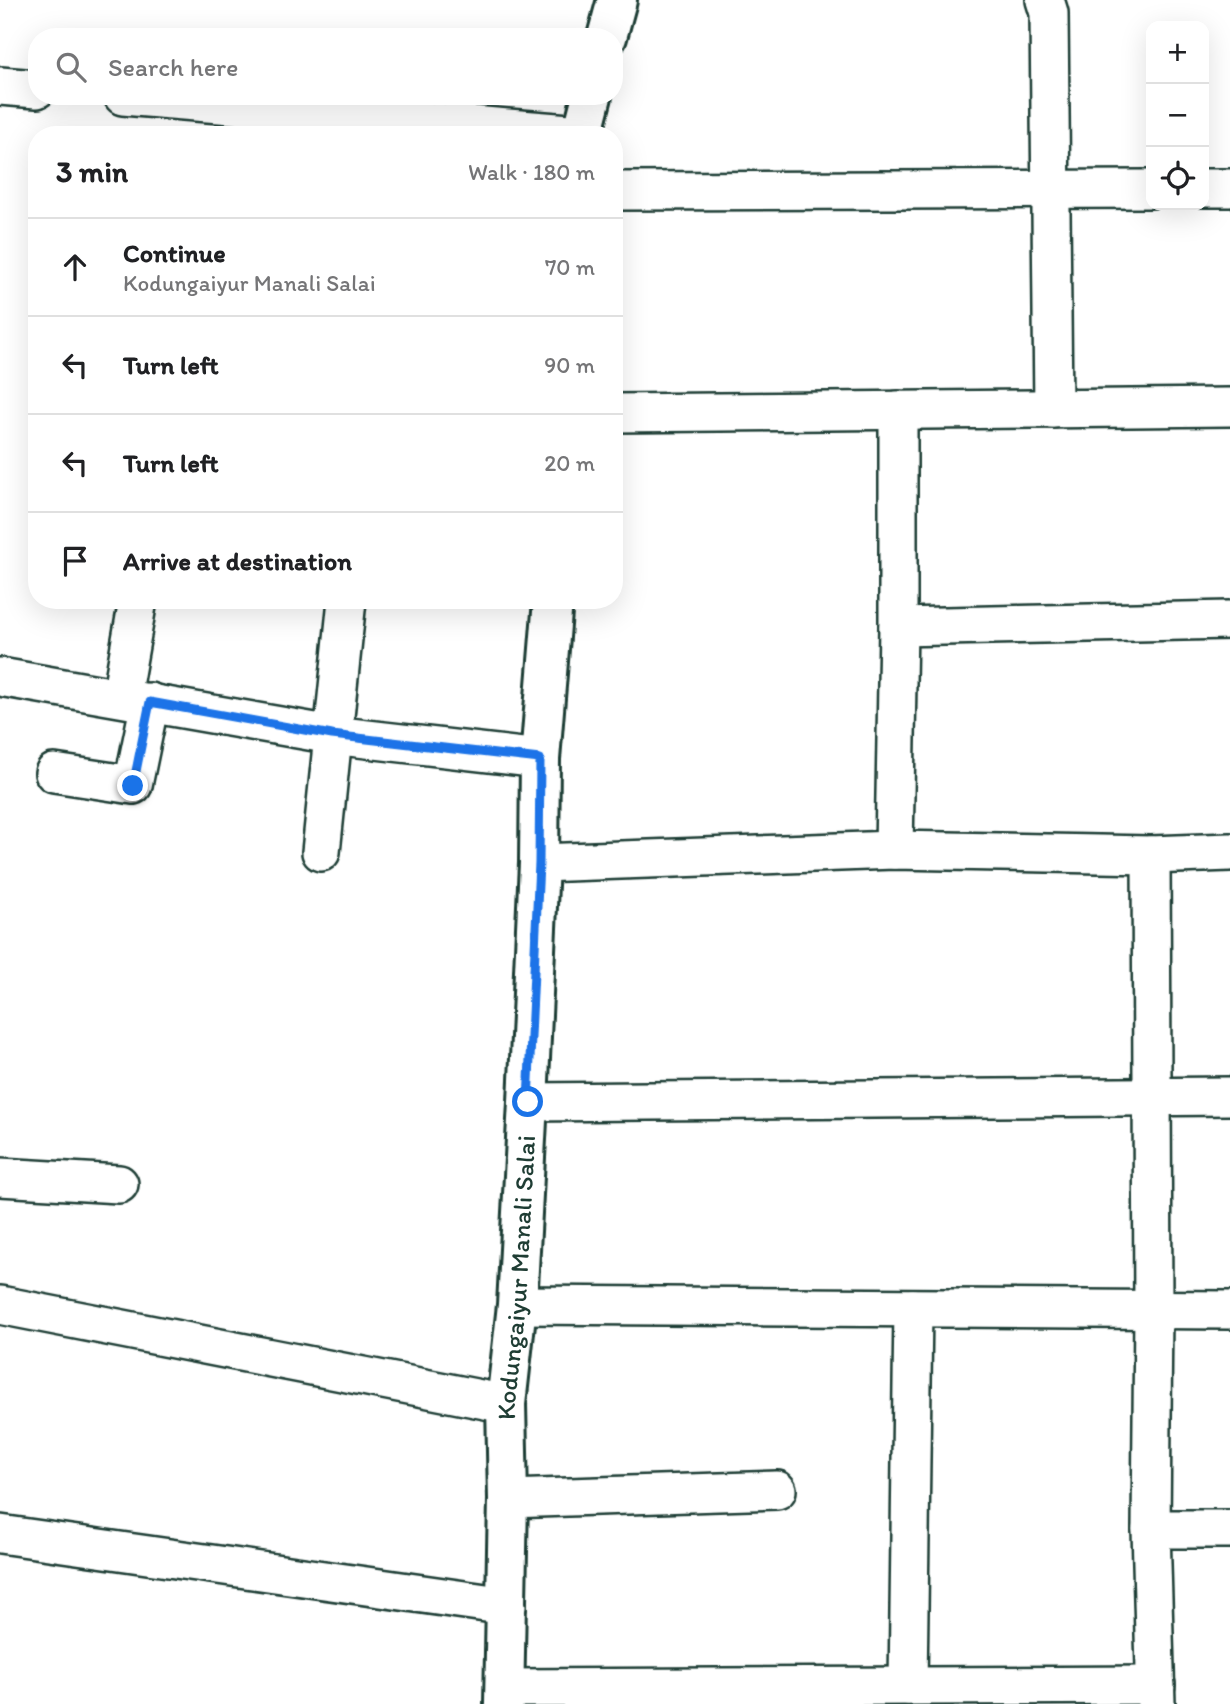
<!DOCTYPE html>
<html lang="en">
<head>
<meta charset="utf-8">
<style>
  :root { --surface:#fff; --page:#f2f2f2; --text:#202124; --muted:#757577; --line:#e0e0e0 }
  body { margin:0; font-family:Itim,sans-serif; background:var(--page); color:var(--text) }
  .controls { position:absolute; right:21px; top:21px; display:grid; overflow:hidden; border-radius:14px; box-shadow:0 7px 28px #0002 }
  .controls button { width:63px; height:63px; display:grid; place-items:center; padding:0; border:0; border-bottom:2px solid var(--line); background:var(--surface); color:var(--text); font:35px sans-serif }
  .stop { position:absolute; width:21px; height:21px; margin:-16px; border:5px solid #1a73e8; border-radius:50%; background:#fff }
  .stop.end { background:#1a73e8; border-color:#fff; box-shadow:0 2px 7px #0008 }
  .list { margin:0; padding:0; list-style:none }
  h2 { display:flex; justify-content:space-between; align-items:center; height:91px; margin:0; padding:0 28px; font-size:30px }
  h2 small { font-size:23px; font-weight:400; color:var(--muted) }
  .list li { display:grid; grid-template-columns:46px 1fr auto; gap:21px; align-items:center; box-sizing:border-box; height:98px; padding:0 28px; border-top:2px solid var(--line) }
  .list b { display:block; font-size:26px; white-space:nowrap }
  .list p { margin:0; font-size:23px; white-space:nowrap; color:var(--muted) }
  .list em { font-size:23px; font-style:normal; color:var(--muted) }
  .icon { flex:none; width:38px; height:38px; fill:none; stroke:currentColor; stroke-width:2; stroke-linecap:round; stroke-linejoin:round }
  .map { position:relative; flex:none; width:1230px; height:1704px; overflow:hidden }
  .search { position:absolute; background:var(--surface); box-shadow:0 7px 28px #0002; left:28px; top:28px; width:595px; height:77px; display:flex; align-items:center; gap:18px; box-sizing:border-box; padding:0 24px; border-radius:28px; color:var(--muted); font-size:26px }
  .panel { position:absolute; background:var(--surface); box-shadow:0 7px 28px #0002; left:28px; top:126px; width:595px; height:483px; border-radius:28px }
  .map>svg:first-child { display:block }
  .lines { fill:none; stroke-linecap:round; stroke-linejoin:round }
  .street-casing { stroke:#1f3d34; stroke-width:42 }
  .secondary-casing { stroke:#1f3d34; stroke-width:44 }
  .street { stroke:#fff; stroke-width:37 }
  .secondary { stroke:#fff; stroke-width:38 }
  .route { stroke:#1a73e8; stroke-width:9 }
  .labels { text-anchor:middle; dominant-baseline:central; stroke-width:6; stroke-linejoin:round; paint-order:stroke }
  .street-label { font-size:26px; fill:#1f3d34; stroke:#fff }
</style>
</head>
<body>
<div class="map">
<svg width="1230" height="1704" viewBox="0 0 1230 1704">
  <rect width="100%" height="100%" fill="#fff"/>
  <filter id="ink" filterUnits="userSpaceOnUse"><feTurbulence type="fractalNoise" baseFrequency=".0143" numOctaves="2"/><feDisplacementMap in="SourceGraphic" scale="14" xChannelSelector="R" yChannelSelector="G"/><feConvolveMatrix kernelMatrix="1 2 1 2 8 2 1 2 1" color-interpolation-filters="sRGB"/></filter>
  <g filter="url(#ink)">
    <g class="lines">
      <defs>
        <g id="street">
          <polyline points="1045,0 1049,13 1053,409"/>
          <polyline points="0,86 37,89"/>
          <polyline points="123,96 582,134"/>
          <polyline points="1204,188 1230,188"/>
          <polyline points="614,191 1151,189"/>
          <polyline points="614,413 1230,407"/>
          <polyline points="898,627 1230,620"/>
          <polyline points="0,677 332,735 540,759"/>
          <polyline points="121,697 138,600"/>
          <polyline points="54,773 133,785 150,702"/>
          <polyline points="894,850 898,627 898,410"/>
          <polyline points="321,852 347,600"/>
          <polyline points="1151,855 1153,1310 1151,1529 1156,1704"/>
          <polyline points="539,863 894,850 1151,855 1230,852"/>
          <polyline points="528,1102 1230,1096"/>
          <polyline points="0,1177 119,1184"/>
          <polyline points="0,1305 506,1404"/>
          <polyline points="517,1305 1230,1310"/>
          <polyline points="508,1499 777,1490"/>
          <polyline points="1151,1529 1230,1529"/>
          <polyline points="0,1534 507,1606"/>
          <polyline points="908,1686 913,1308"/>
          <polyline points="505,1688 1156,1685"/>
        </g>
        <g id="secondary">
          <polyline points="607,37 617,0"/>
          <polyline points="582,135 592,96"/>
          <path id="s1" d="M 504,1704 L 508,1499 L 506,1404 L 517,1305 L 528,1102 L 539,863 L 540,759 L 553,600"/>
        </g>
      </defs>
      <!-- street casing -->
      <use href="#street" class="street-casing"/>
      <!-- secondary casing -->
      <use href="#secondary" class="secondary-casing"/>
      <!-- street -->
      <use href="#street" class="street"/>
      <!-- secondary -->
      <use href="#secondary" class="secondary"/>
    </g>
  </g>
  <g class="lines" filter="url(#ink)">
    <!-- route -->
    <polyline class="route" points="133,786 150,702 332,735 540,759 539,863 528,1102"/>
  </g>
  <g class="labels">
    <!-- street labels -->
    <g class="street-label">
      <text stroke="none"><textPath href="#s1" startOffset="427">Kodungaiyur Manali Salai</textPath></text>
    </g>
  </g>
</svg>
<div class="controls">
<button>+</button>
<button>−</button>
<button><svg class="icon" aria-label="locate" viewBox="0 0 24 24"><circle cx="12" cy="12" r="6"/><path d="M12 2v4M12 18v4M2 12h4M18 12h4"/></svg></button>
</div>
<div class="stop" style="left:528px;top:1102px"></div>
<div class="stop end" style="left:133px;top:786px"></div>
<div class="search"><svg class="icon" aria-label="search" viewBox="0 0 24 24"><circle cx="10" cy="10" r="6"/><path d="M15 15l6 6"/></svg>Search here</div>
<section class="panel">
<h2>3 min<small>Walk · 180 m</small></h2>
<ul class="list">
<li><svg class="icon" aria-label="ahead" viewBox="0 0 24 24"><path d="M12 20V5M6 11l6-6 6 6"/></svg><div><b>Continue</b><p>Kodungaiyur Manali Salai</p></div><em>70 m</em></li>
<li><svg class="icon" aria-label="left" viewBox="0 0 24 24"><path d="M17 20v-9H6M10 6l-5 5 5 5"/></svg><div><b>Turn left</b></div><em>90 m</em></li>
<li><svg class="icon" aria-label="left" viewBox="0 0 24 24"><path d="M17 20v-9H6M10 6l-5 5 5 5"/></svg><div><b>Turn left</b></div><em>20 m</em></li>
<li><svg class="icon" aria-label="arrive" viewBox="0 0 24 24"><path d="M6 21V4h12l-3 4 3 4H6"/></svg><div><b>Arrive at destination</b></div></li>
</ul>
</section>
</div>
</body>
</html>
